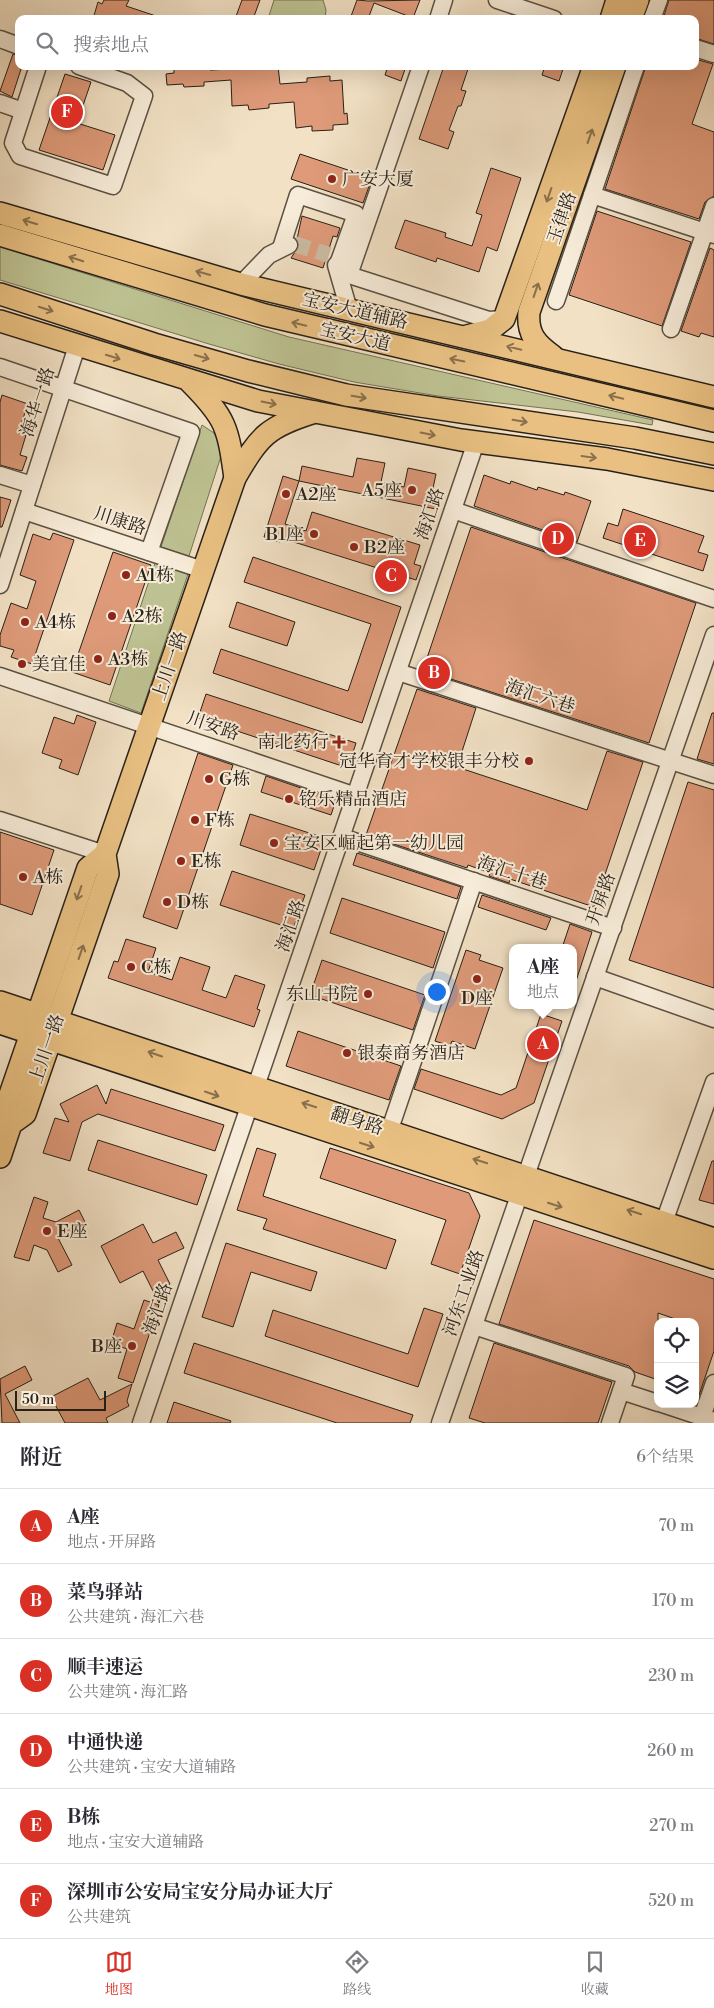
<!DOCTYPE html>
<html lang="zh">
<head>
<meta charset="utf-8">
<style>
  :root { --surface:#fff; --page:#f7f7f7; --text:#2b2b33; --muted:#7c7c81; --line:#e1e1e2; --accent:#d93025 }
  body { margin:0; font-family:"Libre Bodoni","Noto Serif SC",serif; background:var(--page); color:var(--text) }
  .controls { position:absolute; right:15px; bottom:15px; display:grid; overflow:hidden; border-radius:10px; box-shadow:0 5px 20px #0002 }
  .controls button { width:45px; height:45px; display:grid; place-items:center; padding:0; border:0; border-bottom:1px solid var(--line); background:var(--surface); color:var(--text); font:25px sans-serif }
  .scale { position:absolute; left:15px; bottom:12px; width:91px; box-sizing:border-box; padding-left:5px; border:2px solid #292117; border-top:0; font-size:14px; line-height:18px; white-space:nowrap; color:#292117; -webkit-text-stroke:4px #f7ecd9; paint-order:stroke }
  .you { position:absolute; left:436px; top:991px; width:18px; height:18px; margin:-12px; border:4px solid #fff; border-radius:50%; background:#1a73e8; box-shadow:0 0 0 8px #1a73e833 }
  .badge { display:grid; place-items:center; width:32px; height:32px; border-radius:50%; background:var(--accent); color:#fff; font-size:16px; font-weight:700 }
  .pin { position:absolute; translate:-50% -50%; border:2px solid #fff; box-shadow:0 1px 5px #0006 }
  .popup { position:absolute; left:509px; top:944px; width:68px; height:65px; box-sizing:border-box; display:grid; place-content:center; border-radius:10px; background:var(--surface); filter:drop-shadow(0 1px 4px #0005); font-size:16px; white-space:nowrap; color:var(--muted) }
  .popup b { font-size:19px; color:var(--text) }
  .popup::after { content:''; position:absolute; left:50%; top:100%; margin-left:-10px; border:10px solid transparent; border-top-color:var(--surface) }
  .list { margin:0; padding:0; list-style:none }
  h2 { display:flex; justify-content:space-between; align-items:center; height:65px; margin:0; padding:0 20px; font-size:21px }
  h2 small { font-size:16px; font-weight:400; color:var(--muted) }
  .list li { display:grid; grid-template-columns:32px 1fr auto; gap:15px; align-items:center; box-sizing:border-box; height:75px; padding:0 20px; border-top:1px solid var(--line) }
  .list b { display:block; font-size:19px; white-space:nowrap }
  .list p { margin:0; font-size:16px; white-space:nowrap; color:var(--muted) }
  .list em { font-size:16px; font-style:normal; color:var(--muted) }
  .icon { flex:none; width:28px; height:28px; fill:none; stroke:currentColor; stroke-width:2; stroke-linecap:round; stroke-linejoin:round }
  .map { position:relative; flex:none; width:714px; height:1423px; overflow:hidden }
  .search { position:absolute; background:var(--surface); box-shadow:0 5px 20px #0002; left:15px; right:15px; top:15px; height:55px; display:flex; align-items:center; gap:12px; box-sizing:border-box; padding:0 18px; border-radius:10px; color:var(--muted); font-size:19px }
  .sheet { height:515px; background:var(--surface) }
  nav { display:flex; justify-content:space-around; align-items:center; box-sizing:border-box; height:70px; border-top:1px solid var(--line); background:var(--surface); font-size:14px; color:var(--muted) }
  nav a { display:grid; justify-items:center; gap:2px }
  nav .on { color:var(--accent) }
  .map>svg:first-child { display:block }
  .green { fill:#bec292; stroke:#747254 }
  .building { fill:#de9a79; stroke:#292117 }
  .lines { fill:none; stroke-linecap:round; stroke-linejoin:round }
  .minor-tunnel { stroke:#cabba2; stroke-width:16; stroke-dasharray:16 8; stroke-linecap:butt }
  .minor-casing { stroke:#5b5142; stroke-width:19 }
  .major-casing { stroke:#292117; stroke-width:24 }
  .minor { stroke:#f7ecd9; stroke-width:16 }
  .major { stroke:#e9c082; stroke-width:21 }
  .oneway { stroke:#89704c }
  .poi-dot { fill:#8f2418; stroke:#f7ecd9; stroke-width:2 }
  .labels { text-anchor:middle; dominant-baseline:central; stroke-width:4; stroke-linejoin:round; paint-order:stroke }
  .poi-label { font-size:18px; fill:#292117; stroke:#f7ecd9; text-anchor:start }
  .street-label { font-size:18px; fill:#292117; stroke:#f7ecd9 }
</style>
</head>
<body>
<div class="map">
<svg width="714" height="1423" viewBox="0 0 714 1423">
  <rect width="100%" height="100%" fill="#f2e1c5"/>
  <filter id="stains"><feTurbulence type="fractalNoise" baseFrequency=".004" numOctaves="4"/><feColorMatrix values="0 0 0 0 .2 0 0 0 0 .09 0 0 0 0 .02 0 0 0 .5 -.17"/></filter>
  <radialGradient id="worn" r=".72"><stop offset=".6" stop-color="#630" stop-opacity="0"/><stop offset="1" stop-color="#630" stop-opacity=".3"/></radialGradient>
  <!-- green -->
  <g class="green">
    <polygon points="274,0 323,0 326,10 325,19 268,19"/>
    <polygon points="0,247 289,337 653,420 652,425 578,412 438,396 354,382 279,364 209,344 0,280"/>
    <polygon points="202,425 214,433 223,450 189,556 161,547"/>
    <polygon points="155,563 188,574 141,713 109,701"/>
  </g>
  <!-- building -->
  <g class="building">
    <polygon points="104,0 129,0 126,6 159,17 158,19 93,19 98,2 102,4"/>
    <polygon points="242,0 260,0 253,19 235,19"/>
    <polygon points="357,0 368,1 420,0 413,18 374,3 368,19 350,19"/>
    <polygon points="669,0 714,0 714,44 695,38 695,19 663,19"/>
    <polygon points="13,54 19,56 19,66 22,66 12,97 0,91"/>
    <polygon points="695,59 713,64 692,124 714,132 714,196 705,202 699,219 605,189 646,66 695,66"/>
    <polygon points="181,66 210,66 210,70 232,69 232,66 278,66 280,84 307,82 307,78 330,76 330,81 342,80 344,114 347,113 348,124 333,125 333,130 312,131 312,126 296,128 294,102 269,104 269,108 249,110 248,105 232,106 231,80 204,82 204,86 184,87 183,84 167,85 166,74 174,73 174,68"/>
    <polygon points="388,66 406,66 401,81 385,75"/>
    <polygon points="444,66 469,66 461,90 466,91 461,106 458,106 449,130 454,132 448,149 419,139"/>
    <polygon points="545,66 564,66 559,81 542,75"/>
    <polygon points="65,74 91,82 77,123 115,135 103,170 39,150"/>
    <polygon points="300,154 372,178 363,203 291,179"/>
    <polygon points="491,168 521,178 497,251 487,247 479,272 437,258 436,262 395,248 405,220 446,233 445,237 472,246 482,215 476,213"/>
    <polygon points="597,211 691,242 662,326 569,295"/>
    <polygon points="302,216 340,228 337,237 333,236 323,268 291,258 299,246 297,239"/>
    <polygon points="710,248 714,250 714,337 701,333 699,337 681,331"/>
    <polygon points="2,395 28,404 18,433 26,435 20,455 27,457 22,471 0,465 0,402"/>
    <polygon points="357,458 385,463 381,482 404,487 408,468 436,474 432,493 439,494 436,509 299,481 302,466 353,477"/>
    <polygon points="484,475 510,484 511,481 537,490 538,487 564,495 565,492 591,501 577,542 474,506"/>
    <polygon points="283,476 299,481 285,524 306,531 312,512 420,545 414,564 421,566 416,580 281,538 280,542 264,537"/>
    <polygon points="0,497 11,500 2,527 0,527"/>
    <polygon points="623,509 704,536 698,552 708,555 703,571 603,538 608,523 618,526"/>
    <polygon points="471,527 696,603 649,743 423,670"/>
    <polygon points="53,533 74,540 32,664 11,657 14,650 0,646 0,635 11,603 27,609 36,581 20,575 33,534 50,540"/>
    <polygon points="113,552 151,565 110,685 72,672"/>
    <polygon points="253,557 401,607 362,723 213,673 221,649 348,691 371,624 244,582"/>
    <polygon points="237,602 295,622 287,646 229,627"/>
    <polygon points="417,689 476,708 457,767 563,802 587,810 607,751 643,762 594,907 510,879 509,883 489,876 490,873 468,865 467,868 366,835"/>
    <polygon points="206,694 356,743 348,768 198,718"/>
    <polygon points="712,713 714,713 714,764 697,759"/>
    <polygon points="77,715 96,722 78,775 59,768 62,760 42,753 54,717 74,724"/>
    <polygon points="198,753 233,765 177,929 143,917"/>
    <polygon points="266,776 336,800 331,815 261,792"/>
    <polygon points="688,782 714,790 714,988 629,960"/>
    <polygon points="250,814 325,838 314,870 240,845"/>
    <polygon points="0,832 54,850 32,915 0,904"/>
    <polygon points="357,853 461,887 457,899 353,865"/>
    <polygon points="232,871 305,895 293,929 220,905"/>
    <polygon points="482,895 551,918 546,930 478,907"/>
    <polygon points="342,898 445,932 433,968 330,933"/>
    <polygon points="570,924 592,932 575,984 573,948 562,948"/>
    <polygon points="126,939 156,948 148,972 172,980 180,957 210,967 202,990 226,998 235,975 265,985 257,1009 260,1010 254,1027 108,978 114,961 118,962"/>
    <polygon points="466,950 481,955 479,960 503,968 475,1049 452,1041 450,1046 435,1041"/>
    <polygon points="322,960 425,995 413,1030 310,995"/>
    <polygon points="541,1014 562,1021 534,1103 502,1119 414,1089 421,1069 501,1095 516,1088"/>
    <polygon points="298,1031 401,1066 389,1100 286,1066"/>
    <polygon points="97,1085 106,1104 111,1089 224,1125 215,1151 98,1114 82,1122 70,1161 43,1153 55,1118 69,1122 60,1104"/>
    <polygon points="98,1140 207,1175 197,1205 88,1170"/>
    <polygon points="257,1148 276,1154 263,1196 396,1240 386,1269 263,1229 267,1219 237,1210"/>
    <polygon points="330,1148 469,1193 480,1216 460,1274 431,1264 446,1220 320,1178"/>
    <polygon points="712,1161 714,1161 714,1204 699,1200"/>
    <polygon points="34,1197 48,1202 43,1218 56,1222 79,1210 86,1224 58,1238 72,1265 58,1272 47,1250 34,1245 29,1261 14,1257"/>
    <polygon points="534,1220 714,1279 714,1351 697,1401 695,1322 684,1322 658,1313 658,1380 635,1372 629,1366 499,1324"/>
    <polygon points="143,1224 153,1243 176,1232 184,1248 158,1260 170,1284 165,1287 159,1303 143,1271 120,1283 101,1246"/>
    <polygon points="226,1243 317,1272 311,1291 251,1272 233,1327 202,1317"/>
    <polygon points="144,1300 159,1305 133,1383 118,1378 127,1349 111,1343 117,1323 134,1329"/>
    <polygon points="424,1308 443,1314 418,1387 265,1336 273,1310 408,1354"/>
    <polygon points="194,1343 413,1415 410,1423 337,1423 184,1373"/>
    <polygon points="494,1343 612,1382 598,1423 485,1423 469,1418"/>
    <polygon points="25,1366 32,1380 5,1394 20,1423 2,1423 0,1379"/>
    <polygon points="88,1378 100,1400 132,1384 127,1401 129,1406 106,1418 108,1423 65,1423 51,1397"/>
    <polygon points="174,1402 231,1421 230,1423 167,1423"/>
  </g>
  <g class="lines">
    <!-- minor-tunnel -->
    <polyline class="minor-tunnel" points="294,244 329,255"/>
    <defs>
      <g id="minor">
        <polyline points="497,0 554,19"/>
        <polyline points="438,19 444,0"/>
        <polyline points="652,19 659,0"/>
        <polyline points="0,39 19,46"/>
        <polyline points="695,48 714,54"/>
        <polyline points="38,66 13,143 20,156 113,186 144,96 127,83 79,66"/>
        <polyline points="421,66 349,275 489,320 504,319"/>
        <polyline points="0,103 23,111"/>
        <polyline points="592,195 714,235"/>
        <polyline points="281,248 298,195 356,214 337,267"/>
        <polyline points="336,265 349,310"/>
        <polyline points="241,284 269,255 289,245"/>
        <polyline points="556,301 636,66"/>
        <polyline points="671,329 714,206"/>
        <polyline points="0,367 191,432 149,552"/>
        <polyline points="0,475 32,485"/>
        <polyline points="453,510 714,599"/>
        <polyline points="24,511 203,570"/>
        <polyline points="0,585 77,346"/>
        <polyline points="398,672 714,775"/>
        <polyline points="0,676 356,796"/>
        <polyline points="0,820 105,854"/>
        <polyline points="342,837 613,928"/>
        <polyline points="595,977 714,1019"/>
        <polyline points="389,1132 474,881"/>
        <polyline points="664,1222 714,1082"/>
        <polyline points="474,1326 626,1376 610,1423"/>
        <polyline points="621,1391 658,1403"/>
        <polyline points="662,1404 714,1421"/>
        <polyline points="702,1417 714,1383"/>
        <polyline points="141,1423 476,442"/>
        <polyline points="440,1423 714,635"/>
      </g>
      <g id="major">
        <polyline points="611,19 617,0"/>
        <polyline points="631,19 638,0"/>
        <polyline points="0,213 241,284 714,397"/>
        <polyline points="0,235 265,315 714,421"/>
        <polyline points="0,294 154,344 248,371 346,395 635,438 714,454"/>
        <polyline points="0,321 258,401 461,440 607,459 714,480"/>
        <polyline points="467,336 490,330 504,319 594,66"/>
        <path d="M 553,356 C 536,344 527,334 529,312 L 615,66"/>
        <path d="M 190,382 C 226,418 228,427 235,478"/>
        <polyline points="0,1002 714,1239"/>
        <polyline points="0,1023 714,1258"/>
        <polyline points="11,1124 5,1109 88,868 105,854"/>
        <path d="M 0,1157 L 11,1124 L 25,1114 L 108,874 L 105,854 L 235,478 C 260,435 267,427 315,412"/>
      </g>
    </defs>
    <!-- minor casing -->
    <use href="#minor" class="minor-casing"/>
    <!-- major casing -->
    <use href="#major" class="major-casing"/>
    <!-- minor -->
    <use href="#minor" class="minor"/>
    <!-- major -->
    <use href="#major" class="major"/>
  </g>
  <!-- one-way arrows -->
  <defs><path id="oneway-shaft" d="M-6 0H5M1.5-3L5.5 0L1.5 3" fill="none" stroke-width="1.6" stroke-linecap="round" stroke-linejoin="round" transform="scale(1.25)"/></defs>
  <g class="oneway">
    <use href="#oneway-shaft" transform="translate(590 136) rotate(-71)"/>
    <use href="#oneway-shaft" transform="translate(549 195) rotate(109)"/>
    <use href="#oneway-shaft" transform="translate(30 222) rotate(-163)"/>
    <use href="#oneway-shaft" transform="translate(76 259) rotate(-162)"/>
    <use href="#oneway-shaft" transform="translate(203 273) rotate(-164)"/>
    <use href="#oneway-shaft" transform="translate(536 290) rotate(-71)"/>
    <use href="#oneway-shaft" transform="translate(46 309) rotate(18)"/>
    <use href="#oneway-shaft" transform="translate(299 324) rotate(-166)"/>
    <use href="#oneway-shaft" transform="translate(514 348) rotate(-166)"/>
    <use href="#oneway-shaft" transform="translate(113 357) rotate(17)"/>
    <use href="#oneway-shaft" transform="translate(202 357) rotate(16)"/>
    <use href="#oneway-shaft" transform="translate(457 360) rotate(-168)"/>
    <use href="#oneway-shaft" transform="translate(359 397) rotate(9)"/>
    <use href="#oneway-shaft" transform="translate(616 397) rotate(-167)"/>
    <use href="#oneway-shaft" transform="translate(269 403) rotate(11)"/>
    <use href="#oneway-shaft" transform="translate(520 421) rotate(9)"/>
    <use href="#oneway-shaft" transform="translate(428 434) rotate(11)"/>
    <use href="#oneway-shaft" transform="translate(589 457) rotate(8)"/>
    <use href="#oneway-shaft" transform="translate(79 893) rotate(109)"/>
    <use href="#oneway-shaft" transform="translate(81 952) rotate(-71)"/>
    <use href="#oneway-shaft" transform="translate(155 1054) rotate(-161)"/>
    <use href="#oneway-shaft" transform="translate(212 1094) rotate(19)"/>
    <use href="#oneway-shaft" transform="translate(309 1105) rotate(-162)"/>
    <use href="#oneway-shaft" transform="translate(367 1145) rotate(18)"/>
    <use href="#oneway-shaft" transform="translate(480 1161) rotate(-162)"/>
    <use href="#oneway-shaft" transform="translate(555 1205) rotate(18)"/>
    <use href="#oneway-shaft" transform="translate(634 1212) rotate(-162)"/>
  </g>
  <!-- markers -->
  <g class="poi-dot">
    <circle cx="332" cy="179" r="5"/>
    <circle cx="412" cy="490" r="5"/>
    <circle cx="286" cy="494" r="5"/>
    <circle cx="314" cy="534" r="5"/>
    <circle cx="354" cy="547" r="5"/>
    <circle cx="126" cy="575" r="5"/>
    <circle cx="112" cy="616" r="5"/>
    <circle cx="25" cy="622" r="5"/>
    <circle cx="98" cy="659" r="5"/>
    <circle cx="22" cy="664" r="5"/>
    <path d="M336.5 734.5h5v5h5v5h-5v5h-5v-5h-5v-5h5z"/>
    <circle cx="529" cy="761" r="5"/>
    <circle cx="209" cy="779" r="5"/>
    <circle cx="289" cy="799" r="5"/>
    <circle cx="195" cy="820" r="5"/>
    <circle cx="274" cy="843" r="5"/>
    <circle cx="181" cy="861" r="5"/>
    <circle cx="23" cy="877" r="5"/>
    <circle cx="167" cy="902" r="5"/>
    <circle cx="131" cy="967" r="5"/>
    <circle cx="477" cy="979" r="5"/>
    <circle cx="368" cy="994" r="5"/>
    <circle cx="347" cy="1053" r="5"/>
    <circle cx="47" cy="1231" r="5"/>
    <circle cx="132" cy="1346" r="5"/>
  </g>
  <g class="labels">
    <!-- poi labels -->
    <g class="poi-label">
      <text x="342" y="179">广安大厦</text>
      <text x="402" y="490" text-anchor="end">A5座</text>
      <text x="296" y="494">A2座</text>
      <text x="304" y="534" text-anchor="end">B1座</text>
      <text x="364" y="547">B2座</text>
      <text x="136" y="575">A1栋</text>
      <text x="122" y="616">A2栋</text>
      <text x="35" y="622">A4栋</text>
      <text x="108" y="659">A3栋</text>
      <text x="32" y="664">美宜佳</text>
      <text x="329" y="742" text-anchor="end">南北药行</text>
      <text x="519" y="761" text-anchor="end">冠华育才学校银丰分校</text>
      <text x="219" y="779">G栋</text>
      <text x="299" y="799">铭乐精品酒店</text>
      <text x="205" y="820">F栋</text>
      <text x="284" y="843">宝安区崛起第一幼儿园</text>
      <text x="191" y="861">E栋</text>
      <text x="33" y="877">A栋</text>
      <text x="177" y="902">D栋</text>
      <text x="141" y="967">C栋</text>
      <text x="358" y="994" text-anchor="end">东山书院</text>
      <text x="477" y="998" text-anchor="middle">D座</text>
      <text x="357" y="1053">银泰商务酒店</text>
      <text x="57" y="1231">E座</text>
      <text x="122" y="1346" text-anchor="end">B座</text>
    </g>
    <!-- street labels -->
    <g class="street-label">
      <text transform="translate(562 218) rotate(-71)">玉律路</text>
      <text transform="translate(355 311) rotate(13)">宝安大道辅路</text>
      <text transform="translate(355 337) rotate(13)">宝安大道</text>
      <text transform="translate(38 402) rotate(-72)">海华一路</text>
      <text transform="translate(430 514) rotate(-71)">海汇路</text>
      <text transform="translate(120 521) rotate(18)">川康路</text>
      <text transform="translate(170 666) rotate(-71)">上川一路</text>
      <text transform="translate(540 697) rotate(18)">海汇六巷</text>
      <text transform="translate(213 726) rotate(19)">川安路</text>
      <text transform="translate(512 873) rotate(18)">海汇十巷</text>
      <text transform="translate(601 899) rotate(-71)">开屏路</text>
      <text transform="translate(291 926) rotate(-71)">海汇路</text>
      <text transform="translate(47 1049) rotate(-71)">上川一路</text>
      <text transform="translate(357 1121) rotate(18)">翻身路</text>
      <text transform="translate(464 1293) rotate(-71)">河东工业路</text>
      <text transform="translate(158 1309) rotate(-71)">海汇路</text>
    </g>
  </g>
  <rect width="100%" height="100%" filter="url(#stains)"/>
  <rect width="100%" height="100%" fill="url(#worn)"/>
</svg>
<div class="controls">
<button><svg class="icon" aria-label="locate" viewBox="0 0 24 24"><circle cx="12" cy="12" r="6"/><path d="M12 2v4M12 18v4M2 12h4M18 12h4"/></svg></button>
<button><svg class="icon" aria-label="layers" viewBox="0 0 24 24"><path d="M12 4l9 5-9 5-9-5zM3 14l9 5 9-5"/></svg></button>
</div>
<div class="scale">50 m</div>
<div class="you"></div>
<div class="pin badge" style="left:543px;top:1044px">A</div>
<div class="popup"><b>A座</b>地点</div>
<div class="pin badge" style="left:434px;top:673px">B</div>
<div class="pin badge" style="left:391px;top:576px">C</div>
<div class="pin badge" style="left:558px;top:539px">D</div>
<div class="pin badge" style="left:640px;top:541px">E</div>
<div class="pin badge" style="left:67px;top:112px">F</div>
<div class="search"><svg class="icon" aria-label="search" viewBox="0 0 24 24"><circle cx="10" cy="10" r="6"/><path d="M15 15l6 6"/></svg>搜索地点</div>
</div>
<section class="sheet">
<h2>附近<small>6个结果</small></h2>
<ul class="list">
<li><span class="badge">A</span><div><b>A座</b><p>地点 · 开屏路</p></div><em>70 m</em></li>
<li><span class="badge">B</span><div><b>菜鸟驿站</b><p>公共建筑 · 海汇六巷</p></div><em>170 m</em></li>
<li><span class="badge">C</span><div><b>顺丰速运</b><p>公共建筑 · 海汇路</p></div><em>230 m</em></li>
<li><span class="badge">D</span><div><b>中通快递</b><p>公共建筑 · 宝安大道辅路</p></div><em>260 m</em></li>
<li><span class="badge">E</span><div><b>B栋</b><p>地点 · 宝安大道辅路</p></div><em>270 m</em></li>
<li><span class="badge">F</span><div><b>深圳市公安局宝安分局办证大厅</b><p>公共建筑</p></div><em>520 m</em></li>
</ul>
</section>
<nav>
<a class="on"><svg class="icon" aria-label="map" viewBox="0 0 24 24"><path d="M3 6l6-2 6 2 6-2v14l-6 2-6-2-6 2zM9 4v14M15 6v14"/></svg>地图</a>
<a><svg class="icon" aria-label="directions" viewBox="0 0 24 24"><path d="M12 3l9 9-9 9-9-9zM9 14v-3h6M13 9l2 2-2 2"/></svg>路线</a>
<a><svg class="icon" aria-label="saved" viewBox="0 0 24 24"><path d="M7 4h10v16l-5-4-5 4z"/></svg>收藏</a>
</nav>
</body>
</html>
